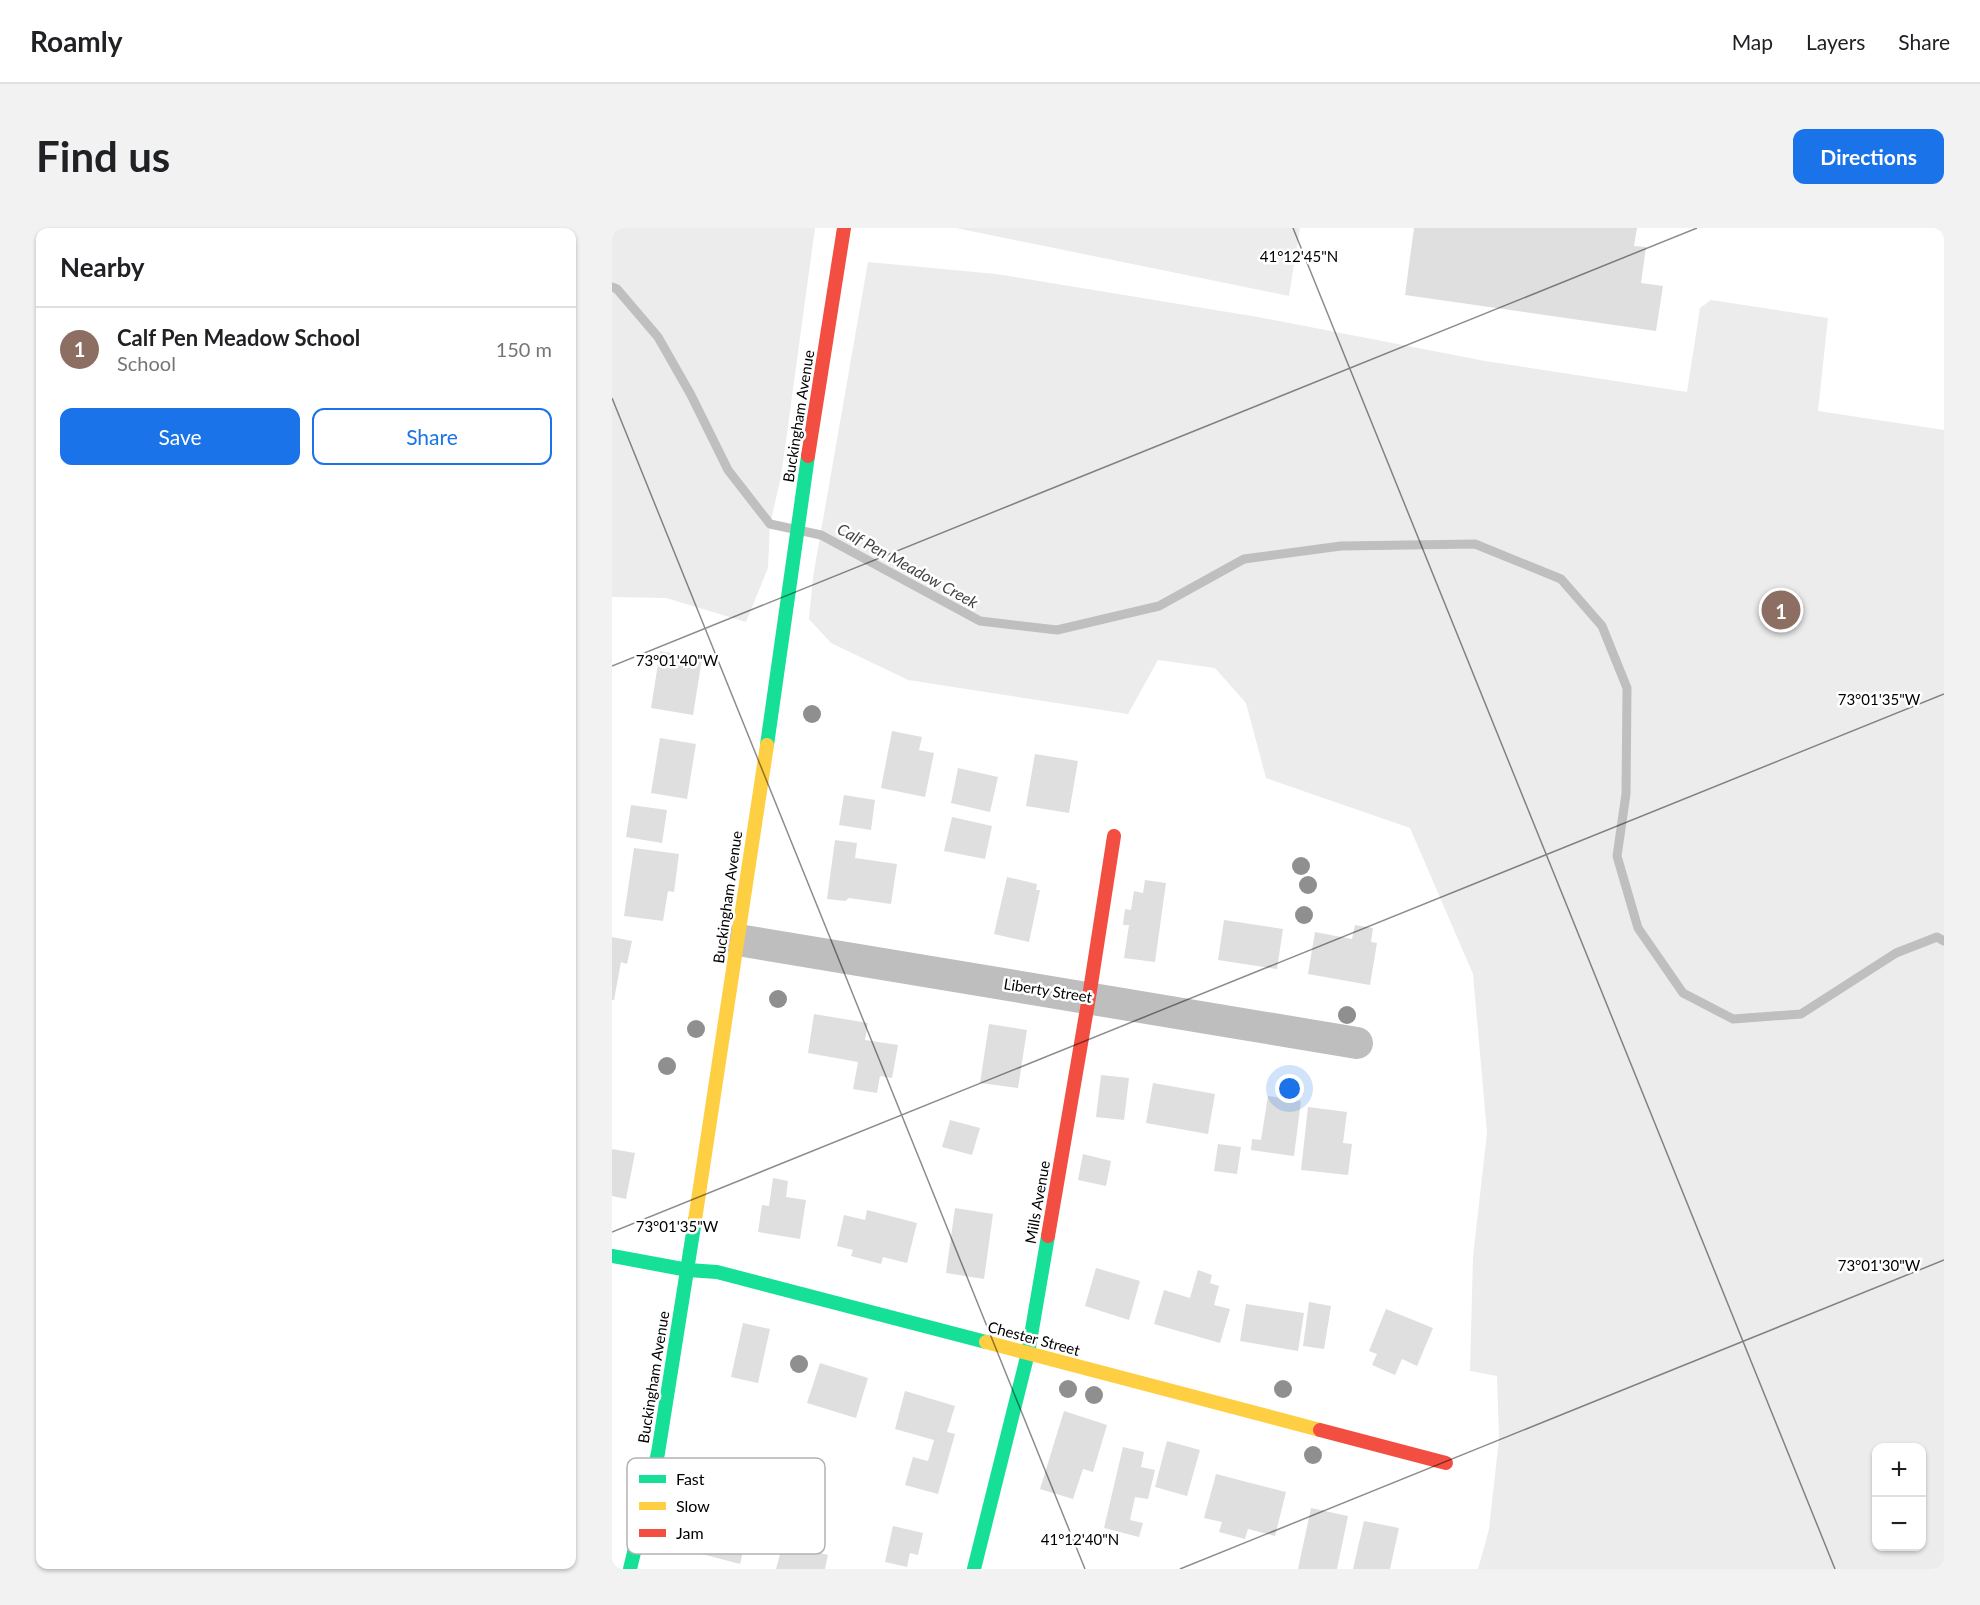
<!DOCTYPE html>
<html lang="en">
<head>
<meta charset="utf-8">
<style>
  :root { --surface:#fff; --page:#f2f2f2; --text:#202124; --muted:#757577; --line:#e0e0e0; --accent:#1a73e8 }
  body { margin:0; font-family:Lato,sans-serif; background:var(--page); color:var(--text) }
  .controls { position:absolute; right:18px; bottom:18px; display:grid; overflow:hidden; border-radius:12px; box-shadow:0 2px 4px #0004 }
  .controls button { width:54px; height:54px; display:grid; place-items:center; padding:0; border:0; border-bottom:2px solid var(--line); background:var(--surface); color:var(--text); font:30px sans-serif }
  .you { position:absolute; left:678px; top:861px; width:21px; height:21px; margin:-15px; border:4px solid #fff; border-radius:50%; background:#1a73e8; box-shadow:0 0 0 9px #1a73e833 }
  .badge { display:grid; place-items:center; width:39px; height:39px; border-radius:50%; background:var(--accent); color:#fff; font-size:20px; font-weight:700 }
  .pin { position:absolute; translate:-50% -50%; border:3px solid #fff; box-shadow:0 2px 6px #0006 }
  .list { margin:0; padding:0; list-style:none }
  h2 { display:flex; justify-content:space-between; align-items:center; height:78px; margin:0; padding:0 24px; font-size:26px }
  h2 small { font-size:20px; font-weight:400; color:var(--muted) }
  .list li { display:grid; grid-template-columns:39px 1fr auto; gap:18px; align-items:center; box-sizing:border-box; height:84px; padding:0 24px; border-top:2px solid var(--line) }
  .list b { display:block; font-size:22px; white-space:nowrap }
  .list p { margin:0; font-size:20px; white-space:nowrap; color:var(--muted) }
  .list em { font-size:20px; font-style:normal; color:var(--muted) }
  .actions { display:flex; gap:12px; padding:18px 24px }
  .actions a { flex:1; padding:14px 0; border:2px solid var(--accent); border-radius:12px; text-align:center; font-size:21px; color:var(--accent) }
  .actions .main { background:var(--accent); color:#fff }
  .map { position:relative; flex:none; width:1332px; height:1341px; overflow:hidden; border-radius:12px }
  header { display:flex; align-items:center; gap:36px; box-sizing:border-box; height:84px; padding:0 30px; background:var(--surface); border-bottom:2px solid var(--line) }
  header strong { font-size:28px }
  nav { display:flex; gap:33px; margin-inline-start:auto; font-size:21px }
  .intro { display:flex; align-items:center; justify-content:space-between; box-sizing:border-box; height:144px; padding:0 36px }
  h1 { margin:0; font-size:42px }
  .button { padding:15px 27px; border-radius:12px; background:var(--accent); color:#fff; font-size:21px; font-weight:700 }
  main { display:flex; gap:36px; padding:0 36px }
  aside { flex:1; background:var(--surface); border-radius:12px; box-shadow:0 2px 4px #0004 }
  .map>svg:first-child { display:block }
  .green { fill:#ececec; fill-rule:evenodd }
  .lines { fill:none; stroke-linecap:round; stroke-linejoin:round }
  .stream { stroke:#bfbfbf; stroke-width:9 }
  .building { fill:#dfdfdf }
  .street { stroke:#bebebe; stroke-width:32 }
  .fast { stroke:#16e098; stroke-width:14 }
  .slow { stroke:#ffcf43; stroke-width:14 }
  .jam { stroke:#f24e42; stroke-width:14 }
  .tree { fill:#8f8f8f }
  .ticks { fill:none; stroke:#000; stroke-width:1.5; stroke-opacity:0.45 }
  .labels { text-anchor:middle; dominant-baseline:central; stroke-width:5; stroke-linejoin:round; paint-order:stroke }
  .street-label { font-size:15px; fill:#000; stroke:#fff }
  .water-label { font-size:16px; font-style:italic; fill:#444; stroke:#fff }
  .key { fill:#fff; stroke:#b2b2b2; stroke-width:1.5 }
  .key-label { font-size:16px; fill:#000 }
  .ticks-label { font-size:15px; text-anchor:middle; fill:#000; stroke:#fff; stroke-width:5; stroke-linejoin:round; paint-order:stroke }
</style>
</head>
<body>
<header>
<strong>Roamly</strong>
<nav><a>Map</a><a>Layers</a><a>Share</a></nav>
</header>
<div class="intro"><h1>Find us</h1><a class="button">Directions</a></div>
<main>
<aside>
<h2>Nearby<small></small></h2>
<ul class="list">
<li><span class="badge" style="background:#8d6e63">1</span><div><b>Calf Pen Meadow School</b><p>School</p></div><em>150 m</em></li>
</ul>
<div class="actions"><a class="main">Save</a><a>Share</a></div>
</aside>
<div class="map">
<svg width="1332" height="1341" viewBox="0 0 1332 1341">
  <rect width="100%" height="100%" fill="#fff"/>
  <!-- green -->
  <g class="green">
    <polygon points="0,0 203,0 169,249 158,296 156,340 134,394 54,370 0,369"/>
    <polygon points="344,0 688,0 677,68"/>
    <path d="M 256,34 L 384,46 L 646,89 L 873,133 L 1075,164 L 1088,80 L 1099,72 L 1216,90 L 1206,183 L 1332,202 L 1332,1341 L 866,1341 L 877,1301 L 887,1211 L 885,1148 L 858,1143 L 861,1029 L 875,905 L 861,746 L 798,600 L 654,550 L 634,475 L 603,440 L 546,432 L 516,486 L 296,452 L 219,415 L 197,391 L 201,349 ZM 1264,1220 L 1310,1220 L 1310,1318 L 1264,1318 Z"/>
  </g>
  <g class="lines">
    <!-- stream -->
    <polyline class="stream" points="0,59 5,61 46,109 79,167 116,242 158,296 209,307 368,393 445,402 547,378 632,331 729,318 863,316 949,351 990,398 1015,460 1014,566 1005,628 1026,700 1071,765 1121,791 1189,786 1284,725 1325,709 1332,713"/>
  </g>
  <!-- building -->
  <g class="building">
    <polygon points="802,0 1025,0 1022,18 1034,19 1029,55 1051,58 1044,103 793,67"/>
    <polygon points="48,423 90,431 81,487 39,480"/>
    <polygon points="280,503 310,509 307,522 322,525 313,569 269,560"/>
    <polygon points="48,510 84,516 75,571 39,565"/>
    <polygon points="423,526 466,533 457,585 414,578"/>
    <polygon points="346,540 386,549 378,584 339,575"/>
    <polygon points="232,567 263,572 259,602 227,597"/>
    <polygon points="19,577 55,582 50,615 14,609"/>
    <polygon points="340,589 380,598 373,631 332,623"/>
    <polygon points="223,612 245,615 243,630 285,636 279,676 237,670 233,673 215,671"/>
    <polygon points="22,620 67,626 62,664 56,663 51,693 12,688"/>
    <polygon points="395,649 425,656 424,662 428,662 417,714 382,706"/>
    <polygon points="533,652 554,655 543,734 512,730 517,697 511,697 513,681 519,682 522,663 531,665"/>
    <polygon points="612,692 671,701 665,741 606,732"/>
    <polygon points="743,697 761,700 759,714 765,715 758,757 696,746 703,704 740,711"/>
    <polygon points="0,709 20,713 15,736 9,734 2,772 0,772"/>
    <polygon points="202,786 256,795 253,812 286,817 280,850 268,848 265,865 241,861 246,834 196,825"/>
    <polygon points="377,796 415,802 406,860 368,855"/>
    <polygon points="489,847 517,850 512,892 484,889"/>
    <polygon points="541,855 603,866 596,906 534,895"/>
    <polygon points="656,868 689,873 682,928 639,922 640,911 649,912"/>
    <polygon points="696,879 735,884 731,915 740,916 736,947 689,942"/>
    <polygon points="338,892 368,900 360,927 330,919"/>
    <polygon points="606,916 629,919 625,946 602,943"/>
    <polygon points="0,921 23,925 14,971 0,968"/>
    <polygon points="471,926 499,933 494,958 466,952"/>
    <polygon points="161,950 176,953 174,969 194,972 188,1011 146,1004 150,977 157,978"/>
    <polygon points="343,980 381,986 372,1051 334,1045"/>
    <polygon points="255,982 305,995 295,1035 271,1029 269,1036 239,1028 241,1022 225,1018 232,987 253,992"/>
    <polygon points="484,1040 528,1053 517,1092 473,1078"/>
    <polygon points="586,1042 600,1047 598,1055 607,1058 602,1077 618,1081 608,1115 542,1096 552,1062 578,1070"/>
    <polygon points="697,1074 719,1078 712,1121 691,1118"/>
    <polygon points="634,1076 692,1085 686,1123 628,1113"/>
    <polygon points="774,1081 821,1100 805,1138 790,1131 783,1147 760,1137 765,1126 757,1123"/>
    <polygon points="131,1095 158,1101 146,1155 119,1149"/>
    <polygon points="208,1135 256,1150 244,1190 195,1175"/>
    <polygon points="293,1163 343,1178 335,1204 343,1206 326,1266 293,1257 301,1229 316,1233 322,1212 283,1201"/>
    <polygon points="452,1183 495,1197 481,1244 471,1241 461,1271 428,1261"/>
    <polygon points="555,1213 588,1222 575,1268 543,1259"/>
    <polygon points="511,1219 532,1224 529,1239 543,1242 536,1271 523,1269 518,1292 531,1295 527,1309 492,1300"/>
    <polygon points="604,1246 674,1264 663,1308 636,1301 633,1311 607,1304 610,1294 592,1290"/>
    <polygon points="102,1256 145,1267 128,1336 86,1325"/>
    <polygon points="699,1280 736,1288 725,1341 686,1341"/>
    <polygon points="752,1293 787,1300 778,1341 741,1341"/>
    <polygon points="281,1298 311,1305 306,1327 298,1325 295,1339 273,1334"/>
    <polygon points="171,1315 216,1327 213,1341 164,1341"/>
  </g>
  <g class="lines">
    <!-- street -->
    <polyline class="street" points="126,712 745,815"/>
    <!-- fast -->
    <g class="fast">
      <polyline points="155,517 196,228"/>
      <polyline points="0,1028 76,1042 105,1044 374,1114"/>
      <polyline points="18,1341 46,1225 83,992"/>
      <polyline points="362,1341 416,1125 436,1008"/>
    </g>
    <!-- slow -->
    <g class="slow">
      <polyline points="83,992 155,517"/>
      <polyline points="374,1114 708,1202"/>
    </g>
    <!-- jam -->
    <g class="jam">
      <polyline points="196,228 232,0"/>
      <polyline points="436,1008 477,769 502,608"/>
      <polyline points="708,1202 834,1235"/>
    </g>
  </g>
  <!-- trees -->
  <g class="tree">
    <circle cx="200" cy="486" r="9"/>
    <circle cx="689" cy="638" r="9"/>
    <circle cx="696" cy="657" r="9"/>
    <circle cx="692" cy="687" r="9"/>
    <circle cx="166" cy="771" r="9"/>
    <circle cx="735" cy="787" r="9"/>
    <circle cx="84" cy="801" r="9"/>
    <circle cx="55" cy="838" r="9"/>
    <circle cx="187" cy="1136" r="9"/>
    <circle cx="456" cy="1161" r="9"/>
    <circle cx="671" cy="1161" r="9"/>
    <circle cx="482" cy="1167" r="9"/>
    <circle cx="701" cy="1227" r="9"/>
  </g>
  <!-- ticks -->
  <path class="ticks" d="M 681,0 L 1223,1341M 0,170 L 473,1341M 0,438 L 1085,0M 0,1004 L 1332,466M 568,1341 L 1332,1032"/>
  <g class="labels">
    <!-- street labels -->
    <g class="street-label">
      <text transform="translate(186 188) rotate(-81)">Buckingham Avenue</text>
      <text transform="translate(115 669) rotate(-82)">Buckingham Avenue</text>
      <text transform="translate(436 762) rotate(9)">Liberty Street</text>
      <text transform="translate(425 974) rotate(-80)">Mills Avenue</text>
      <text transform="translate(422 1110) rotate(15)">Chester Street</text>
      <text transform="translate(41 1149) rotate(-81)">Buckingham Avenue</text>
    </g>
    <!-- water labels -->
    <g class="water-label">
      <text transform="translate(296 337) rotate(29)">Calf Pen Meadow Creek</text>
    </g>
  </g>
  <!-- legend -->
  <rect x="15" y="1230" width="198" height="96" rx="9" class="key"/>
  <rect x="27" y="1247" width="27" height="8" fill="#16e098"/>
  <rect x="27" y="1274" width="27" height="8" fill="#ffcf43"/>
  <rect x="27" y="1301" width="27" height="8" fill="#f24e42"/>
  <g class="key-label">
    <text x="64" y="1257">Fast</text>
    <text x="64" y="1284">Slow</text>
    <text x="64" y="1311">Jam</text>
  </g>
  <g class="ticks-label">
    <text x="687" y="34">41°12'45"N</text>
    <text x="65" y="438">73°01'40"W</text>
    <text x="1267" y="477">73°01'35"W</text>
    <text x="65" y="1004">73°01'35"W</text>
    <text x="1267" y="1043">73°01'30"W</text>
    <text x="468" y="1317">41°12'40"N</text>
  </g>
</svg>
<div class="controls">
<button>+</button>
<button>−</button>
</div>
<div class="you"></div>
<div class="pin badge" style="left:1169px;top:382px;background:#8d6e63">1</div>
</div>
</main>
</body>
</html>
